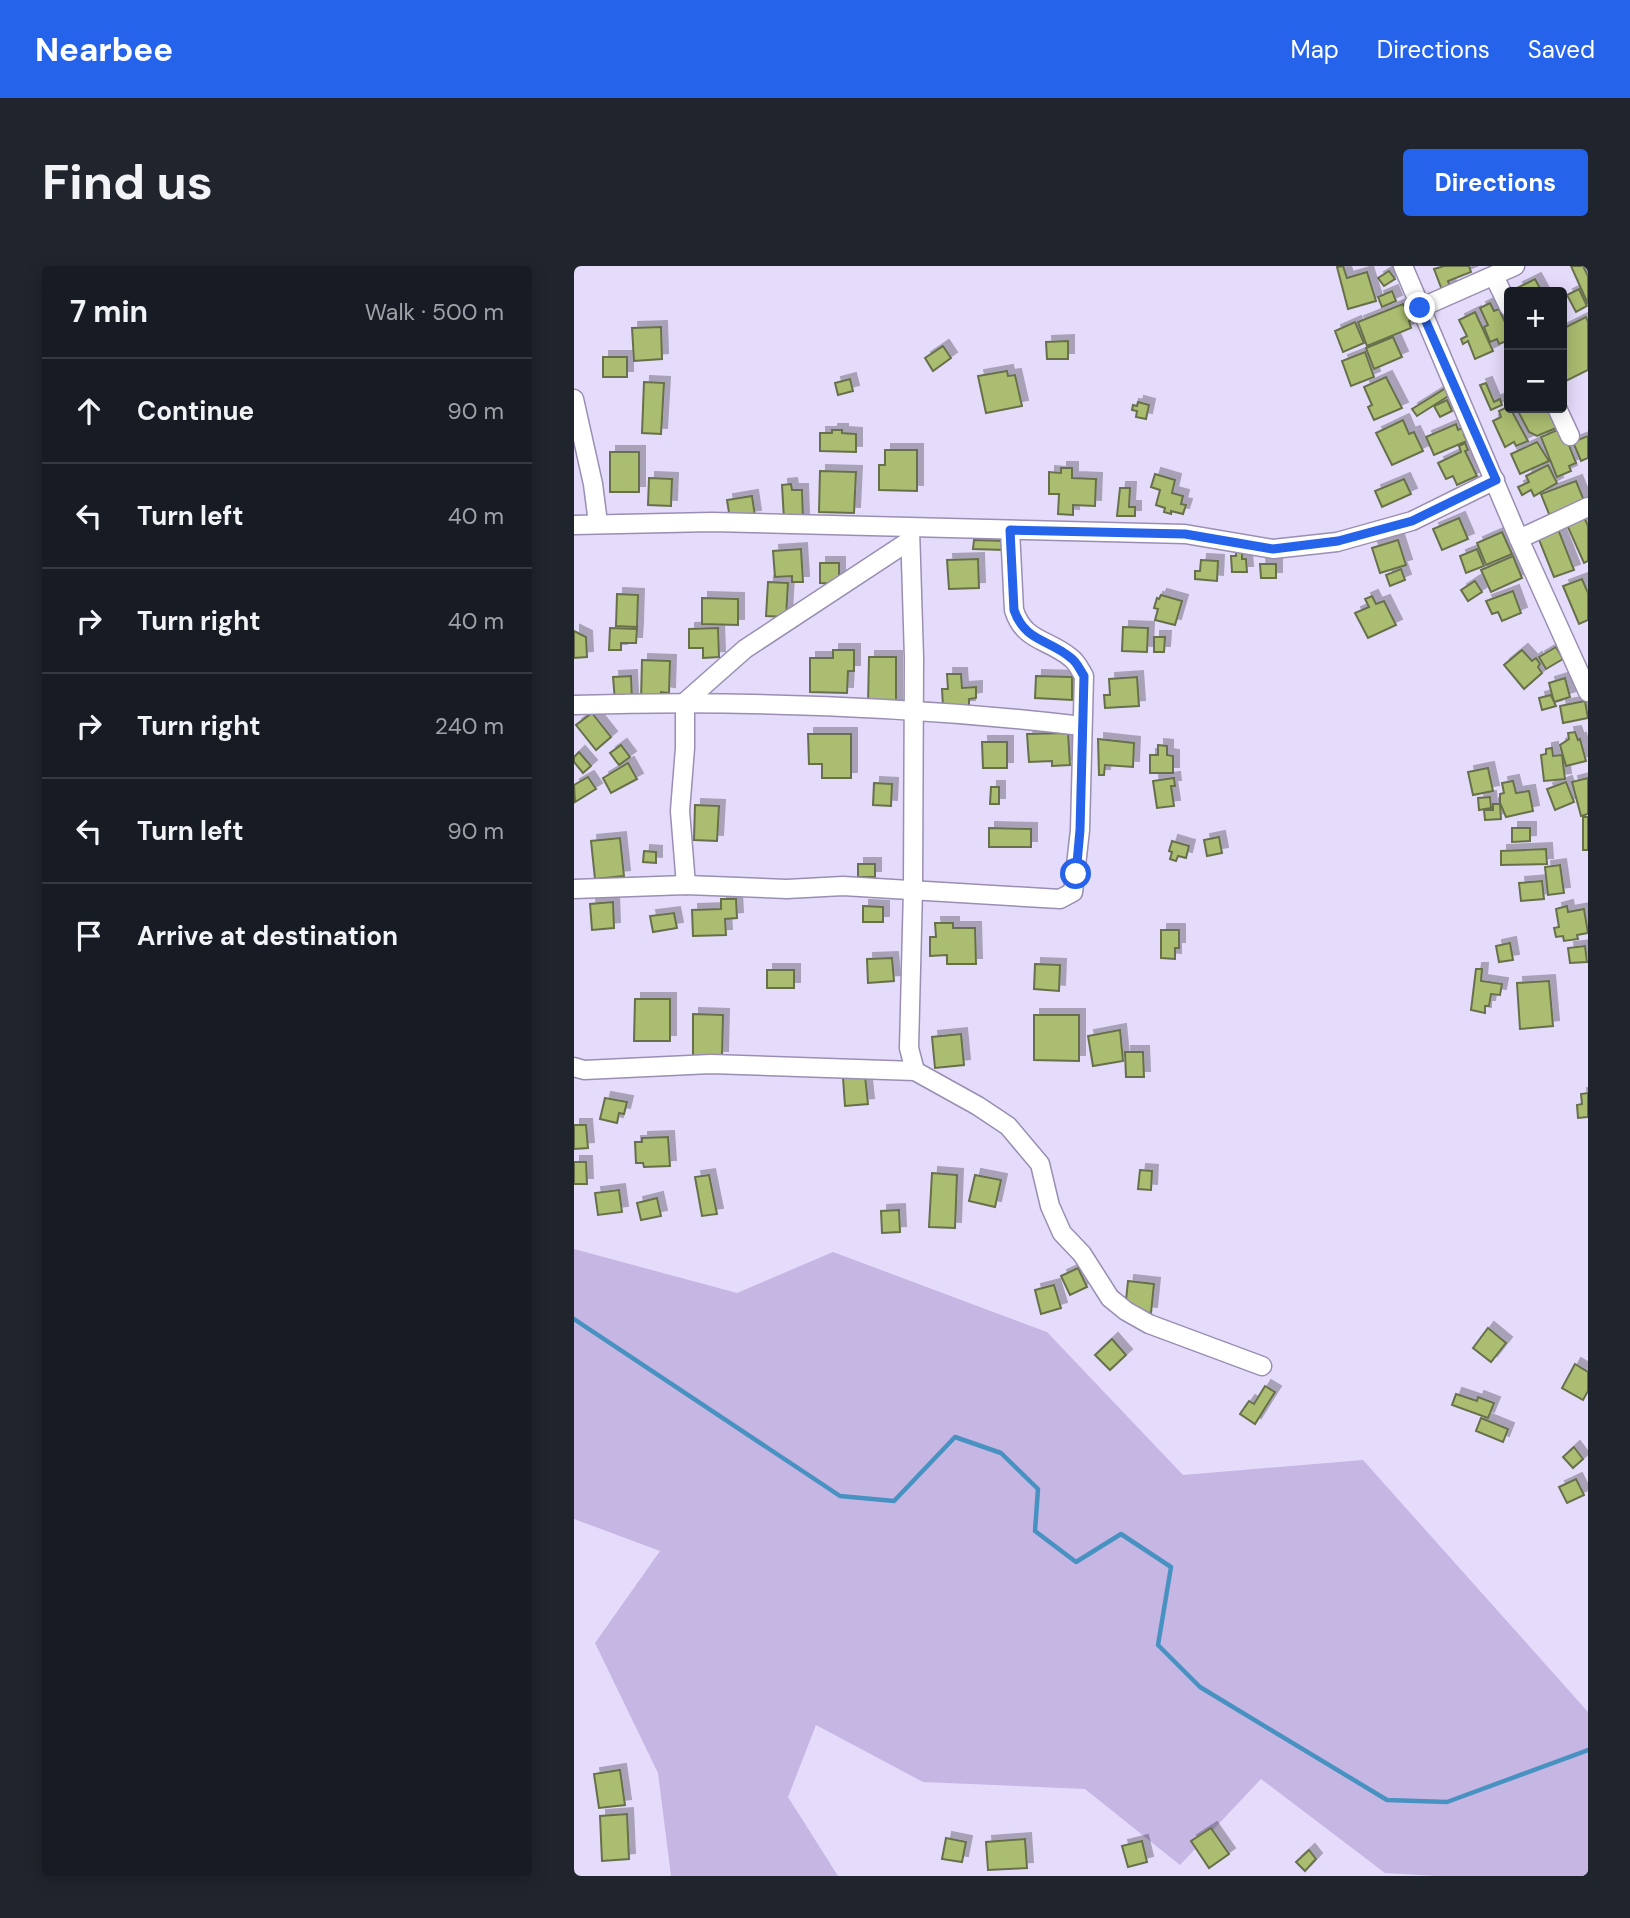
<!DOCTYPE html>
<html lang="en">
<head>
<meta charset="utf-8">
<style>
  :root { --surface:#171b24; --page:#20242c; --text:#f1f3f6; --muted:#9ea1a6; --line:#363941; --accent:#2563eb }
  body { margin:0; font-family:"DM Sans",sans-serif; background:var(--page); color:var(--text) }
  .controls { position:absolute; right:21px; top:21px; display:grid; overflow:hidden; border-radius:7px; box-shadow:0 4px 18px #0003 }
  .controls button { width:63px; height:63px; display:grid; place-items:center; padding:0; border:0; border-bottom:2px solid var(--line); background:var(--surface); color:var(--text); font:35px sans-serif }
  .stop { position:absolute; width:21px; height:21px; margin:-16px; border:5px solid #2563eb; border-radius:50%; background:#fff }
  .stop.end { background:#2563eb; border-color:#fff; box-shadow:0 2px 7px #0008 }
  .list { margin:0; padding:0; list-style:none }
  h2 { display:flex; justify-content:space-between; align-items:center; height:91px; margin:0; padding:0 28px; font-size:30px }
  h2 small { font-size:23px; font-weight:400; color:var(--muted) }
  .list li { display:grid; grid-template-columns:46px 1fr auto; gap:21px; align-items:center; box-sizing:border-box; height:105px; padding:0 28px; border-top:2px solid var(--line) }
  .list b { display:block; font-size:26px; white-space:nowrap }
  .list em { font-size:23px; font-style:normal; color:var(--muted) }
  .icon { flex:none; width:38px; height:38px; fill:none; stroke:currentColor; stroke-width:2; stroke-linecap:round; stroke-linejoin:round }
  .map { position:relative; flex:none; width:1014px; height:1610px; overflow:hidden; border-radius:7px }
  header { display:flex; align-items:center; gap:42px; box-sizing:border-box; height:98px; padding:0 35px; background:var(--accent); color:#fff }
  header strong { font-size:33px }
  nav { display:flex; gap:38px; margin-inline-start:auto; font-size:24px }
  .intro { display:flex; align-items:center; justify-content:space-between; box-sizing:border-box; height:168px; padding:0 42px }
  h1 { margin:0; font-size:49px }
  .button { padding:18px 32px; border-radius:7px; background:var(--accent); color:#fff; font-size:24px; font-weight:700 }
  main { display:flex; gap:42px; padding:0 42px }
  aside { flex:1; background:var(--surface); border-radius:7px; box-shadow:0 4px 18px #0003 }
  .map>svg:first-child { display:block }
  .green { fill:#c5b6e4 }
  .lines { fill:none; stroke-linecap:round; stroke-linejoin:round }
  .stream { stroke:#4892c1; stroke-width:4.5 }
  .building { fill:#abbd70; stroke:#67704c; stroke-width:2; filter:url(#shadow) }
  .street-casing { stroke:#9a8eb3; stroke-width:21 }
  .street { stroke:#fff; stroke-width:18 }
  .route { stroke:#2563eb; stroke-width:9 }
</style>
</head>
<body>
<header>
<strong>Nearbee</strong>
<nav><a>Map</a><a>Directions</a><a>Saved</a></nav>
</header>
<div class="intro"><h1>Find us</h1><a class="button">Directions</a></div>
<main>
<aside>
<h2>7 min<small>Walk · 500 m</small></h2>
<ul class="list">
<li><svg class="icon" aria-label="ahead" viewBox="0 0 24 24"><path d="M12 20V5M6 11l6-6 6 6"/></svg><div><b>Continue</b></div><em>90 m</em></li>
<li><svg class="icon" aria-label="left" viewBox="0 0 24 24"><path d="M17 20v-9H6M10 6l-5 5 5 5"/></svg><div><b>Turn left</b></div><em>40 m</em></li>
<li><svg class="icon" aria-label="right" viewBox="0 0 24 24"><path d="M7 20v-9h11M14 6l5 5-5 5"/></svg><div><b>Turn right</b></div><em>40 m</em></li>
<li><svg class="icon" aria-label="right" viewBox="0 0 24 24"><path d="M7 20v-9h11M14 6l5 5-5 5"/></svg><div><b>Turn right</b></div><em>240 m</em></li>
<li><svg class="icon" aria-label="left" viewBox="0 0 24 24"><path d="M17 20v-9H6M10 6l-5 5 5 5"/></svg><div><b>Turn left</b></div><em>90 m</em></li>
<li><svg class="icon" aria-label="arrive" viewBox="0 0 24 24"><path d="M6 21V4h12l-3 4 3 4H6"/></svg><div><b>Arrive at destination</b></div></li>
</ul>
</aside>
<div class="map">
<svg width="1014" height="1610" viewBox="0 0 1014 1610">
  <defs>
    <filter id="shadow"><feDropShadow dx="6" dy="-6" stdDeviation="0" flood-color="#0004"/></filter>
  </defs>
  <rect width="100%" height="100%" fill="#e5dcfb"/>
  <!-- green -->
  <polygon class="green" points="0,983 163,1027 259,986 473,1066 609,1209 789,1194 1014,1446 1014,1610 862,1610 811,1607 687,1513 606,1599 511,1523 349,1516 242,1459 214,1531 264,1610 97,1610 84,1507 21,1377 86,1285 0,1253"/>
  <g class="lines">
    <!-- stream -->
    <polyline class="stream" points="0,1053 266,1230 320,1235 381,1171 427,1187 464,1223 461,1265 502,1296 547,1268 597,1301 584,1379 626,1421 813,1534 873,1536 1014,1484"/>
  </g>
  <!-- building -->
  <g class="building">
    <polygon points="769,0 773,12 793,6 802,35 774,43 763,1"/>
    <polygon points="870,0 895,0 897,6 874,15 876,21 868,24 860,3"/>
    <polygon points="997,0 1009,0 1014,10 1014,38"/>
    <polygon points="815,5 821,13 810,20 804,12"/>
    <polygon points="961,13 968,26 945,26 943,22"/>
    <polygon points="1005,23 1013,40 1002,46 993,29"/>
    <polygon points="818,25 822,35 808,41 804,31"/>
    <polygon points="916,37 920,45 925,43 935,65 935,74 925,78 923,73 916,76 910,61 914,59 906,42"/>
    <polygon points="829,38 832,43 836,42 840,53 835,55 837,62 793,80 784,56"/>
    <polygon points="901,46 919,85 901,93 894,75 889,78 887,73 893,70 885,54"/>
    <polygon points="1012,51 1014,56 1014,104 988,117 988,63"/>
    <polygon points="781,56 790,77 769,86 761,65"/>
    <polygon points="87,61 88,93 60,95 58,62"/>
    <polygon points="819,71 828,91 800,103 792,82"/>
    <polygon points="494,75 494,93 473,93 472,76"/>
    <polygon points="369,80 377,92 359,105 351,92"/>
    <polygon points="791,86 800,111 777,120 768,95"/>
    <rect x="29" y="91" width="24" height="20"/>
    <polygon points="433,105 434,110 441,109 448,140 412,147 404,110"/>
    <polygon points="812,111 828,142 800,154 794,141 798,139 790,121"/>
    <polygon points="276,113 279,125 264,129 261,117"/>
    <polygon points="70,116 90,117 87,168 68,167"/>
    <polygon points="912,117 920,136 926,133 928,139 917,144 906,119"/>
    <polygon points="872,122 876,129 843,150 838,143"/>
    <polygon points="873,134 878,145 866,151 860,140"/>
    <polygon points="564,136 575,139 572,153 562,151 563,145 558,144 559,139 563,140"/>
    <polygon points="935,140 954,175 942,180 940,176 931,181 919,155 927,151 925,145"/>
    <polygon points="945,142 978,142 987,160 963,170 955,166 945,147"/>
    <polygon points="829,154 835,168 840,166 849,185 818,199 802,167"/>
    <polygon points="882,158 884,164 891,161 894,168 890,169 893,175 860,189 852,171"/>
    <polygon points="988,162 1002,197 995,200 997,205 983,211 967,171"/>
    <polygon points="258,164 268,164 268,167 282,168 282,186 246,185 246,167 258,167"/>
    <polygon points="1014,170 1014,192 1007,195 999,176"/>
    <polygon points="963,176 975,195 946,208 937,188"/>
    <polygon points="891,177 894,184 891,185 903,210 883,219 879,210 872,213 864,197 887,186 885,180"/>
    <polygon points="311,184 343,184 343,225 305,224 305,199 311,199"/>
    <rect x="36" y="186" width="29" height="40"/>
    <polygon points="974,199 983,217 960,230 957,224 948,229 944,221 955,216 952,210"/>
    <polygon points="487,202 498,202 498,212 522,213 521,240 499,239 499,249 484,248 485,228 475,228 475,206 487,207"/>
    <polygon points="246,205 282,206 280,247 245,246"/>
    <polygon points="581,208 601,214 598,227 609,230 607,238 612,239 609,248 597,245 597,248 590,246 591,242 582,239 586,224 577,221"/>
    <polygon points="75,212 98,213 97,240 74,239"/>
    <polygon points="830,213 837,228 808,241 801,225"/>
    <polygon points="1002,215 1011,237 977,253 967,228"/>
    <polygon points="217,218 218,224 228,224 229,253 210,254 208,219"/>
    <polygon points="546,222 556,222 555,241 561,241 561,250 543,250"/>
    <polygon points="178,230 181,250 156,253 153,234"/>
    <polygon points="1010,251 1014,260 1014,295 1010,297 993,259"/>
    <polygon points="885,252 894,273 868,284 859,263"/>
    <polygon points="984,263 1000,304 980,311 964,271"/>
    <polygon points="928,266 938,288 912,299 903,277"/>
    <polygon points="400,274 432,275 431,284 399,283"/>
    <polygon points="824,274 832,299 806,307 798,282"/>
    <polygon points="227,283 229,316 218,316 218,310 201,311 199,285"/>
    <polygon points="903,283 910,300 892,307 886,290"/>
    <polygon points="662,284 668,284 668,293 672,293 673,306 658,306 657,290 662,290"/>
    <polygon points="939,290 948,312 917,326 907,304"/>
    <polygon points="404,293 405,322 375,323 373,294"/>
    <polygon points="627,294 644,295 643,315 621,313 621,305 626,305"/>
    <polygon points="246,297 265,297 265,318 246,317"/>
    <polygon points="686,298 702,298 702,312 687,312"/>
    <polygon points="827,303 831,314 816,320 812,309"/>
    <polygon points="1008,313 1014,327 1014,354 1005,358 989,320"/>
    <polygon points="901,315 908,326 894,335 887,324"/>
    <polygon points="194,316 214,317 212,351 192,350"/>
    <polygon points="939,325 947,347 928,355 924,346 918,348 912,335"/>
    <polygon points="43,328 64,329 63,361 42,360"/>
    <polygon points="587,329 608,335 601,359 581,354 584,343 580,342 583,332 585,333"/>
    <polygon points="798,330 802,338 810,335 822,359 794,372 781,347 795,341 791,333"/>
    <polygon points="128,332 164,333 164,359 128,358"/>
    <polygon points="549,361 574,362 573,386 548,385"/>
    <polygon points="36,362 63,363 62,377 47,377 47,384 35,384"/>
    <polygon points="144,362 145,391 129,392 129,382 115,382 115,363"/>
    <polygon points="0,365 12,371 13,391 0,392"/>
    <polygon points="580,371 591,371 590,386 580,386"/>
    <polygon points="982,381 989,393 972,403 965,391"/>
    <polygon points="259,384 280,384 280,405 274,405 273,427 236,426 236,392 259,392"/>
    <polygon points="948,384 958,395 962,392 966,398 964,401 968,407 950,423 930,399"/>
    <polygon points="295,391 322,391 322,439 294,438"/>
    <polygon points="68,394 96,395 95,427 87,426 86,435 67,435"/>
    <polygon points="373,408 387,408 388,422 402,421 402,432 395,433 395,440 369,441 368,423 374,423"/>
    <polygon points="57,410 58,434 41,435 39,411"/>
    <polygon points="462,410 498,411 498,434 461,432"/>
    <polygon points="563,411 565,440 531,442 530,429 536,429 535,413"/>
    <polygon points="991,412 996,431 980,436 975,417"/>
    <polygon points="977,429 982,440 968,444 965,432"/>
    <polygon points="1011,435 1014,452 989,457 986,440"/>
    <polygon points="18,447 37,471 22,484 2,459"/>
    <polygon points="1001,466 1004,474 1006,473 1012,495 992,500 986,479 995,473 994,467"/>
    <polygon points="494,467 496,499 478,500 478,495 455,496 453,468"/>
    <polygon points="234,468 277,468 277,512 248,512 248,498 235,498"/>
    <polygon points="524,473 560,477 559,501 531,499 530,509 525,509"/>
    <polygon points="408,476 433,476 433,502 409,502"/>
    <polygon points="47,479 56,491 45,499 36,487"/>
    <polygon points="584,479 593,480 593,489 599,490 599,507 576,507 576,489 584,489"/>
    <polygon points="978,482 979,490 988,489 991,513 970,515 967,489 972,488 972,483"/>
    <polygon points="5,486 17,500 9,507 0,496 0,491"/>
    <polygon points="54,497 63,513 37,527 29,512"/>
    <polygon points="914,502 919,525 899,529 894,506"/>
    <polygon points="14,511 22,523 1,536 0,519"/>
    <polygon points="600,512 601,520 597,520 600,540 583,542 579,515"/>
    <polygon points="1014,512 1014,548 1007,550 998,516"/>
    <polygon points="939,515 942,527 955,525 959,545 932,551 926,537 926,528 930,527 928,517"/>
    <polygon points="992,516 1000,536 981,544 973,523"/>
    <polygon points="300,517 318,518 317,540 299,539"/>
    <polygon points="417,521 425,521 425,538 416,538"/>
    <polygon points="916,531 917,542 905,544 904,532"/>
    <polygon points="919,538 926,538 927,553 911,554 910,544 919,544"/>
    <polygon points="121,539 145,540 143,575 120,574"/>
    <rect x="1009" y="551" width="5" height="33"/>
    <polygon points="415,562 457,563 457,581 415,581"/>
    <polygon points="938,562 956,562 956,575 938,576"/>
    <polygon points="645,571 648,587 633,590 630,574"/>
    <polygon points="46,572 50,610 21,613 17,575"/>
    <polygon points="598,575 615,580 612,592 604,590 602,595 596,593 598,586 595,585"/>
    <polygon points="972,583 973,598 927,599 927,585"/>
    <polygon points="70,585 82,586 82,597 69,596"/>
    <rect x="284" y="598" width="17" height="13"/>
    <polygon points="986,599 990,627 974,629 971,601"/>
    <polygon points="968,615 970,633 947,635 945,617"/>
    <polygon points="147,633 162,633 163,652 151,653 152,669 119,670 118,644 147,643"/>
    <polygon points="39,636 40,662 18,664 16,638"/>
    <polygon points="289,640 309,641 309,656 289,656"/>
    <polygon points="993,640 994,646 1010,643 1014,667 1003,669 1004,673 990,675 989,670 982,671 980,662 985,661 982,643"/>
    <polygon points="100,647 103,662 79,666 76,650"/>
    <polygon points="361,657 379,657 379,662 401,662 402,698 373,698 373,689 356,690 356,671 362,671"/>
    <polygon points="587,664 605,664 605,682 601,682 601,693 587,692"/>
    <polygon points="936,677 939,694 925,696 922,680"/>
    <polygon points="1011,680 1013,696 996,697 994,682"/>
    <polygon points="318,692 320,715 294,717 293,693"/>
    <polygon points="461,698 486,699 485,725 460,723"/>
    <polygon points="902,703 908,703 907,715 928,718 926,729 917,728 915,740 911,740 911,747 897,744"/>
    <rect x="193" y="704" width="27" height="18"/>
    <polygon points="975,715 979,760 946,763 943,717"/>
    <polygon points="61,733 96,733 96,775 60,775"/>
    <polygon points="119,748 149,749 148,791 119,790"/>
    <polygon points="460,749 505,749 505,795 460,794"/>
    <polygon points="546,764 549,795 519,800 514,770"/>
    <polygon points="387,768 390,799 361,802 358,771"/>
    <polygon points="551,786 569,786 570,811 552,811"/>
    <polygon points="291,810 294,838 271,840 269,812"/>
    <polygon points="1014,827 1014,851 1004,852 1003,839 1008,838 1007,828"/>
    <polygon points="31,832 53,836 50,848 45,847 43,857 26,853"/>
    <polygon points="0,859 12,859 14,882 0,883"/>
    <polygon points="94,871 96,900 70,901 69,897 62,897 61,876 68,876 68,872"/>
    <polygon points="0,896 12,896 13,918 0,918"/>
    <polygon points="566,904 578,905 577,924 564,923"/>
    <polygon points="358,907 383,909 381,962 355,961"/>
    <polygon points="135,909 143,948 128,950 121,911"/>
    <polygon points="401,909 427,914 421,941 395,935"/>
    <polygon points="45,924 48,946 24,949 21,927"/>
    <polygon points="83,932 87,950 67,954 63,937"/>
    <polygon points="325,944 326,966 308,967 307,945"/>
    <polygon points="504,1002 513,1021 496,1029 487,1010"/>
    <polygon points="554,1015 580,1018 577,1047 551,1044"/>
    <polygon points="480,1019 487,1042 467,1048 461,1024"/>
    <polygon points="914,1062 932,1077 917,1096 899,1082"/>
    <polygon points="538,1073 552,1089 536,1104 521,1089"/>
    <polygon points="1001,1098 1014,1106 1014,1125 1009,1134 988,1122"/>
    <polygon points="691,1120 701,1126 681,1158 666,1148 675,1135 680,1138"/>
    <polygon points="882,1128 903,1135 904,1131 920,1137 914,1152 878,1139"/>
    <polygon points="907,1152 934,1163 929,1176 902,1165"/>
    <polygon points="1000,1181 1009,1193 999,1202 989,1191"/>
    <polygon points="1002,1213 1010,1229 993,1237 985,1221"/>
    <polygon points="46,1504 51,1539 25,1542 20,1508"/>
    <polygon points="53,1548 55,1593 28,1595 26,1550"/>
    <polygon points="637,1562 655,1588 635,1602 617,1575"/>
    <polygon points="372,1572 392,1576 388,1596 368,1593"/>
    <polygon points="451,1573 453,1602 414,1604 412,1576"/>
    <polygon points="568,1575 573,1596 554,1601 548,1580"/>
    <polygon points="735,1584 742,1593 731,1605 722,1596"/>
  </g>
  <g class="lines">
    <defs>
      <g id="street">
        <polyline points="829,0 945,273 1014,426"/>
        <polyline points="920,10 935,41"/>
        <polyline points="846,42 941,0"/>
        <polyline points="0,133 19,218 24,257"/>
        <polyline points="983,142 996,170"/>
        <polyline points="0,259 138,256 611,268 699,283 763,276 838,255 921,214"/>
        <polyline points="336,263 340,392 339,623 335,782 341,805"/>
        <polyline points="945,273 1014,241"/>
        <path d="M 0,439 C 170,434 339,440 508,460"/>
        <polyline points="112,619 106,545 111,482 111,436 171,383 335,275"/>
        <path d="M 0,623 L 112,619 L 213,623 L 269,620 L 486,633 L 499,626 L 506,564 L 510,410 C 506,404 503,396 497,392 C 475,373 450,376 440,344 L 436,264"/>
        <polyline points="0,801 10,804 137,798 341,805 404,840 434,860 466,898 476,940 488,967 508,988 536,1032 552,1045 575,1058 688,1100"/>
      </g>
    </defs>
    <!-- street casing -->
    <use href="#street" class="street-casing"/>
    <!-- street -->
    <use href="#street" class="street"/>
  </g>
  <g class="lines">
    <!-- route -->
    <path class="route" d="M 502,608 L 506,564 L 510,410 C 506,404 503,396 497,392 C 475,373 451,376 440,344 L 436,264 L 611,268 L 699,283 L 764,275 L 838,255 L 922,214 L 846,42"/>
  </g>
</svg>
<div class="controls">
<button>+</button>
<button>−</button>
</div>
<div class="stop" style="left:502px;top:608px"></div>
<div class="stop end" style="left:846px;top:42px"></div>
</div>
</main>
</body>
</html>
